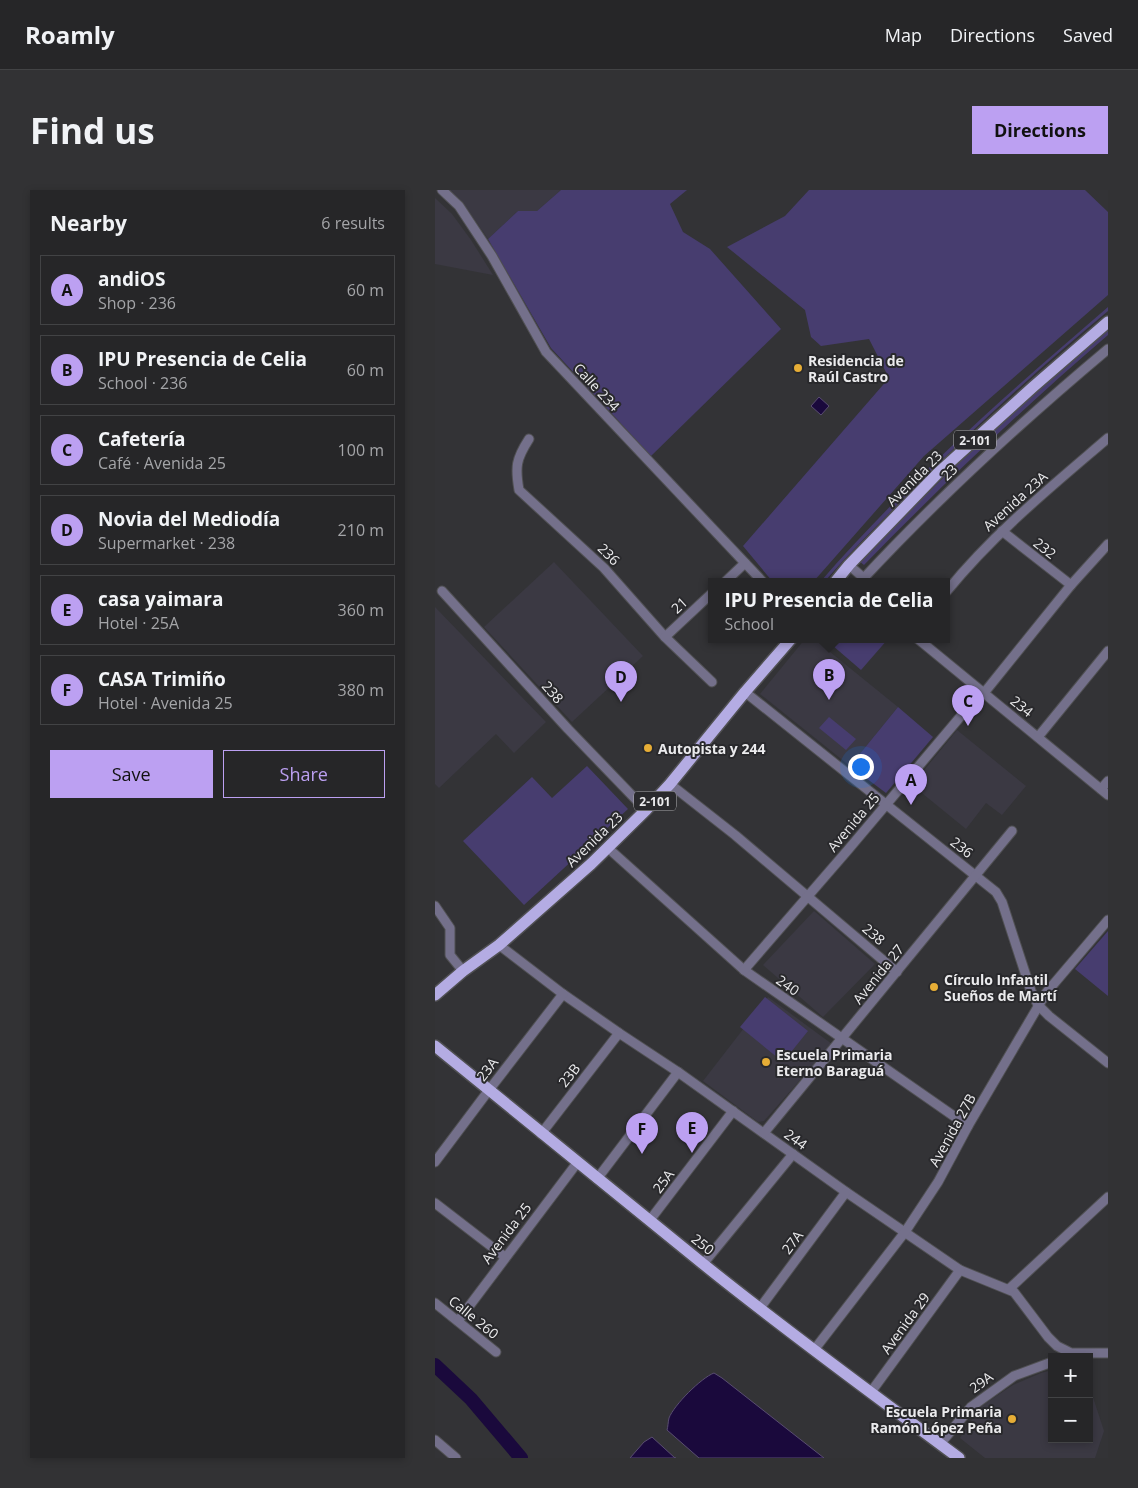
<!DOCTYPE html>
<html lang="en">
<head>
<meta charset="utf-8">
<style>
  :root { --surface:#262628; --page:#323234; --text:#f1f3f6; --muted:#a4a5a8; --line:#424345; --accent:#bca0f2 }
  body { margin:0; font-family:"Open Sans",sans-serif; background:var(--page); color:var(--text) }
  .controls { position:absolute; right:15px; bottom:15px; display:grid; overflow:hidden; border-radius:0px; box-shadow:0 2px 8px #0003 }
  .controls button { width:45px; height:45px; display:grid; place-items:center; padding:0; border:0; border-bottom:1px solid var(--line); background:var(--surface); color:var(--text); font:25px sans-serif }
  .you { position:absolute; left:425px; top:576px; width:18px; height:18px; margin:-12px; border:4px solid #fff; border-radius:50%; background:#1a73e8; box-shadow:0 0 0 8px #1a73e833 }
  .badge { display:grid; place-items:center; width:32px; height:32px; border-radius:50%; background:var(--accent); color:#111; font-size:16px; font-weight:700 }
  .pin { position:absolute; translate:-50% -41px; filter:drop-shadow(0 1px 2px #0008) }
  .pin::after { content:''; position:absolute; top:26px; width:18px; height:15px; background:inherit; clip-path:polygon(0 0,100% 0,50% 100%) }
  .popup { position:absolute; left:273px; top:388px; width:242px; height:65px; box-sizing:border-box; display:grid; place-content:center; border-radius:0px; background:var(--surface); filter:drop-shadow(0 1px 4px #0005); font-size:16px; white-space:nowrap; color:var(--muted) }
  .popup b { font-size:19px; color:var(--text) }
  .popup::after { content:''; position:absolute; left:50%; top:100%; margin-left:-10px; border:10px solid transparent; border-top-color:var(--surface) }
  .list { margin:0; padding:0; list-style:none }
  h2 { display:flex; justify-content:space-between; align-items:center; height:65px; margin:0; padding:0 20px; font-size:21px }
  h2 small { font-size:16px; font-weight:400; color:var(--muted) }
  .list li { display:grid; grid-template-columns:32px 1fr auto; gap:15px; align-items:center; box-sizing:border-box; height:70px; margin:0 10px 10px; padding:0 10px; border:1px solid var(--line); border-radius:0px }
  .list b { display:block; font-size:19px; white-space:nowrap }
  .list p { margin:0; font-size:16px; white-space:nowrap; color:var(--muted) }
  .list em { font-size:16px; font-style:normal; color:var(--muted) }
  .actions { display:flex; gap:10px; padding:15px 20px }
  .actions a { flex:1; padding:11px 0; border:1px solid var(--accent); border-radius:0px; text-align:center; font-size:18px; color:var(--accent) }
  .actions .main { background:var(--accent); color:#111 }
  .map { position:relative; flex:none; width:673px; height:1268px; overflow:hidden; border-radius:0px }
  header { display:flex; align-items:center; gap:30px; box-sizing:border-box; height:70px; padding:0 25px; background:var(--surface); border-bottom:1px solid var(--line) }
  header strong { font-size:24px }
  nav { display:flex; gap:28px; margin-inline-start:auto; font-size:18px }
  .intro { display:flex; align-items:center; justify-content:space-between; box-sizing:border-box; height:120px; padding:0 30px }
  h1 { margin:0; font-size:35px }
  .button { padding:12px 22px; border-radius:0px; background:var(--accent); color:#111; font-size:18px; font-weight:700 }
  main { display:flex; gap:30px; padding:0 30px }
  aside { flex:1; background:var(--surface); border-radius:0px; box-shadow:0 2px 8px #0003 }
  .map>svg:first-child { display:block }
  .built { fill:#3b3943 }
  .green { fill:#473d6f }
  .water { fill:#1a093c; stroke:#594d71 }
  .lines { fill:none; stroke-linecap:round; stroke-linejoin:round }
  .river { stroke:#1a093c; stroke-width:14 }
  .minor-casing { stroke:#505053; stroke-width:11 }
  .major-casing { stroke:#505053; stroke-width:14 }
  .minor { stroke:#74708b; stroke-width:9 }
  .major { stroke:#b4ace3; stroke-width:11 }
  .poi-dot { fill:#e6ad36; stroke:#29292c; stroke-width:2 }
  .labels { text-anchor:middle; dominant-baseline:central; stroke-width:4; stroke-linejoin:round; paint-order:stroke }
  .shield { fill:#29292c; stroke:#b1b1b3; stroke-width:1 }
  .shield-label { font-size:12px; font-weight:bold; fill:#ebebed }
  .poi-label { font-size:14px; font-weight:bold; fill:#ebebed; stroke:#29292c; text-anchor:start }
  .street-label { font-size:14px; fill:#ebebed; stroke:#29292c }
</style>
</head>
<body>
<header>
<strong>Roamly</strong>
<nav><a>Map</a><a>Directions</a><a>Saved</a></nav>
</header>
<div class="intro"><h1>Find us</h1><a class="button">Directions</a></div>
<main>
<aside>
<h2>Nearby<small>6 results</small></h2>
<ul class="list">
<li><span class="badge">A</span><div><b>andiOS</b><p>Shop · 236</p></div><em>60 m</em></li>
<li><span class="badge">B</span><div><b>IPU Presencia de Celia</b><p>School · 236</p></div><em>60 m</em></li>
<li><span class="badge">C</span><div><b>Cafetería</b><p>Café · Avenida 25</p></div><em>100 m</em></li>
<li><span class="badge">D</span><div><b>Novia del Mediodía</b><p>Supermarket · 238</p></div><em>210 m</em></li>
<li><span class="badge">E</span><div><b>casa yaimara</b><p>Hotel · 25A</p></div><em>360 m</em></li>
<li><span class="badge">F</span><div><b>CASA Trimiño</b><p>Hotel · Avenida 25</p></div><em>380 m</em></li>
</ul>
<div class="actions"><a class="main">Save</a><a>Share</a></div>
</aside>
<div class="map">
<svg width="673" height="1268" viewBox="0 0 673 1268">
  <rect width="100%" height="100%" fill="#333336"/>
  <!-- built -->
  <g class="built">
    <polygon points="14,0 126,0 102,21 83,21 53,49 28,13"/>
    <polygon points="0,8 17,24 36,50 58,85 0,74"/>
    <polygon points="119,372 208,466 137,532 49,437"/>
    <polygon points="0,417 111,532 79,563 61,544 4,598 0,594"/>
    <polygon points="370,449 379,449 463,517 415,576 325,504"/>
    <polygon points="522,540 591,596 567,625 551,613 531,639 477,595"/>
    <polygon points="379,721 440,774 388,827 328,775"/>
    <polygon points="333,807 397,854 329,931 323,932 268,891"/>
    <polygon points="617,1180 617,1249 654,1249 654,1195 669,1241 660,1268 550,1268 525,1248 545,1217 578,1195 606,1183"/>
  </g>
  <!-- green -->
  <g class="green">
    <polygon points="126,0 252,0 235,14 248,42 275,59 346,139 216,266 116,158 53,49 83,21 102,21"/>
    <polygon points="374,0 650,0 673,22 673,105 489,266 379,391 337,391 308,356 454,188 434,149 386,156 376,147 370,120 292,57 350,26"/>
    <path d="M 673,117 L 673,121 C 603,179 535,241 471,306 C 444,334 416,361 390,391 L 386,391 C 473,291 573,203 673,117 Z"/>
    <path d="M 673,139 L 673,145 C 588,218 507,295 429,375 L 424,371 L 506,290 L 591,210 Z"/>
    <polygon points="390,449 453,449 426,480"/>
    <polygon points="463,517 498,547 451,603 415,576"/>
    <polygon points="394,527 421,549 411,560 384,538"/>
    <polygon points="152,576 193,619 89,715 28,651 97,587 117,608"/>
    <polygon points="673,741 673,806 640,779"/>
    <polygon points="330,807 373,841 348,872 305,837"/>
  </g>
  <!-- water -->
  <g class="water">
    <polygon points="384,207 394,216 386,225 376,216"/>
    <path d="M 279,1183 L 287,1188 L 389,1268 L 264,1268 L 232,1240 C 233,1237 233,1232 234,1228 C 239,1215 266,1188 279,1183 Z"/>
    <polygon points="217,1247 240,1268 241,1268 195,1268 209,1252"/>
  </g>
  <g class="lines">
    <!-- river -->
    <polyline class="river" points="0,1175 36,1209 86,1268"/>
    <defs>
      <g id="minor">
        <polyline points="7,0 24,16 57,66 111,162 327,391"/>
        <path d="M 94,249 C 81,269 80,277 84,300 L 169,378 L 230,447 L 277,492"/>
        <polyline points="567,341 636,395"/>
        <polyline points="414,375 432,391"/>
        <polyline points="291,391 310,373"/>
        <path d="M 426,391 C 503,308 586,232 673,159"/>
        <polyline points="7,401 133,539 211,620"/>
        <path d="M 512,401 C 559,343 617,296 673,248"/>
        <polyline points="230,447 276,404"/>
        <polyline points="483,449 673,605"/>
        <polyline points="310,502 561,702 567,712 596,801 603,815 614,826 673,873"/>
        <polyline points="549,503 636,395 673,354"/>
        <polyline points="603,547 673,461"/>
        <polyline points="235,594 300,645 462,782"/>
        <polyline points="666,599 673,591"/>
        <polyline points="173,658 309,780 533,936"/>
        <polyline points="0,716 15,738 15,765 28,781"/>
        <polyline points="64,755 128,804 184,843 243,882 411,1002 525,1080 579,1102 613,1147 622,1156 636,1163 673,1163"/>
        <polyline points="309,780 412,661 547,501"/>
        <polyline points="329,943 577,641"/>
        <polyline points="106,944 184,843"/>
        <polyline points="0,972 54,900 128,804"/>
        <polyline points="162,989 243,882"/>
        <polyline points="0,1013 70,1067"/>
        <polyline points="215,1030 298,921"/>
        <polyline points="268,1074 358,964"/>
        <polyline points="574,1099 673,1007"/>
        <polyline points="0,1113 61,1162"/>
        <polyline points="325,1118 411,1002"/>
        <polyline points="23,1131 142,973"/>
        <polyline points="379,1160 470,1042 503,992 533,936 611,803 673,730"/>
        <polyline points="436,1202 525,1080"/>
        <polyline points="0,1250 21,1268"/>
        <polyline points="505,1254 536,1217 579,1186 617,1172"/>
      </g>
      <g id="major">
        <polyline points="401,391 414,375 503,283 598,197 673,132"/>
        <polyline points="0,805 28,781 64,755 156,674 211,620 235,594 310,502 356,449"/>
        <path d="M 0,856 C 89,929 178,1001 267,1073 C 351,1141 438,1204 524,1268"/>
      </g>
    </defs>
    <!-- minor casing -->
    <use href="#minor" class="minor-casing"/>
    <!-- major casing -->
    <use href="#major" class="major-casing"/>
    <!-- minor -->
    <use href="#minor" class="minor"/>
    <!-- major -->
    <use href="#major" class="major"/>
  </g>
  <!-- markers -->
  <g class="poi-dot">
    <circle cx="363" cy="178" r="5"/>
    <circle cx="213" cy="558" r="5"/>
    <circle cx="499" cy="797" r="5"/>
    <circle cx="331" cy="872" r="5"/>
    <circle cx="577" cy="1229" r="5"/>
  </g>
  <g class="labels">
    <!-- shield labels -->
    <g class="shield">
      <rect x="519" y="240.5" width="42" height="19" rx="4"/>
      <rect x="199" y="601.5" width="42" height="19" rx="4"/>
    </g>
    <g class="shield-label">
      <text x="540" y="250">2-101</text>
      <text x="220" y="611">2-101</text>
    </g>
    <!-- poi labels -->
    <g class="poi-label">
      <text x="373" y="170">Residencia de<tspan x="373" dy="16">Raúl Castro</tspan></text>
      <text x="223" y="558">Autopista y 244</text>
      <text x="509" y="789">Círculo Infantil<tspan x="509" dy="16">Sueños de Martí</tspan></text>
      <text x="341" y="864">Escuela Primaria<tspan x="341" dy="16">Eterno Baraguá</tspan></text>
      <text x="567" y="1221" text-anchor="end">Escuela Primaria<tspan x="567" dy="16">Ramón López Peña</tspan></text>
    </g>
    <!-- street labels -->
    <g class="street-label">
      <text transform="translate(162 197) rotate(47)">Calle 234</text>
      <text transform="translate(514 282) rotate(-44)">23</text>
      <text transform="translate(479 288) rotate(-45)">Avenida 23</text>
      <text transform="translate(580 311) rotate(-42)">Avenida 23A</text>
      <text transform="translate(610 358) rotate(38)">232</text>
      <text transform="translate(174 364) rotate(45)">236</text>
      <text transform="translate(244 415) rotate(-43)">21</text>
      <text transform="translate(118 502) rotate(48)">238</text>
      <text transform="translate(587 516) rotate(39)">234</text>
      <text transform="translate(418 632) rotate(-50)">Avenida 25</text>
      <text transform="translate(159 649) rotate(-44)">Avenida 23</text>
      <text transform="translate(527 657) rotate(38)">236</text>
      <text transform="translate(439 744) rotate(41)">238</text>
      <text transform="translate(443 784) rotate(-51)">Avenida 27</text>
      <text transform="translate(353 795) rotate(35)">240</text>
      <text transform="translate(52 879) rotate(-52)">23A</text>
      <text transform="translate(134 885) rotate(-52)">23B</text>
      <text transform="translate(517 940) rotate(-61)">Avenida 27B</text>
      <text transform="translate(361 949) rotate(36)">244</text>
      <text transform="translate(228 991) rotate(-53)">25A</text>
      <text transform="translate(71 1043) rotate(-53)">Avenida 25</text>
      <text transform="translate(357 1052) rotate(-53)">27A</text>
      <text transform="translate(268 1054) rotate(39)">250</text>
      <text transform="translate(39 1127) rotate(39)">Calle 260</text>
      <text transform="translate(470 1133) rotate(-54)">Avenida 29</text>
      <text transform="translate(546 1192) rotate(-36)">29A</text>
    </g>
  </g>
</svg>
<div class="controls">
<button>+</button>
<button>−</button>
</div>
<div class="you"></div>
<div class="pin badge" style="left:476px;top:615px">A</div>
<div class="pin badge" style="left:394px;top:510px">B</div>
<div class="popup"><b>IPU Presencia de Celia</b>School</div>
<div class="pin badge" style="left:533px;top:536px">C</div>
<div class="pin badge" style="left:186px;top:512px">D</div>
<div class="pin badge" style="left:257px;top:963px">E</div>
<div class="pin badge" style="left:207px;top:964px">F</div>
</div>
</main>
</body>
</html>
